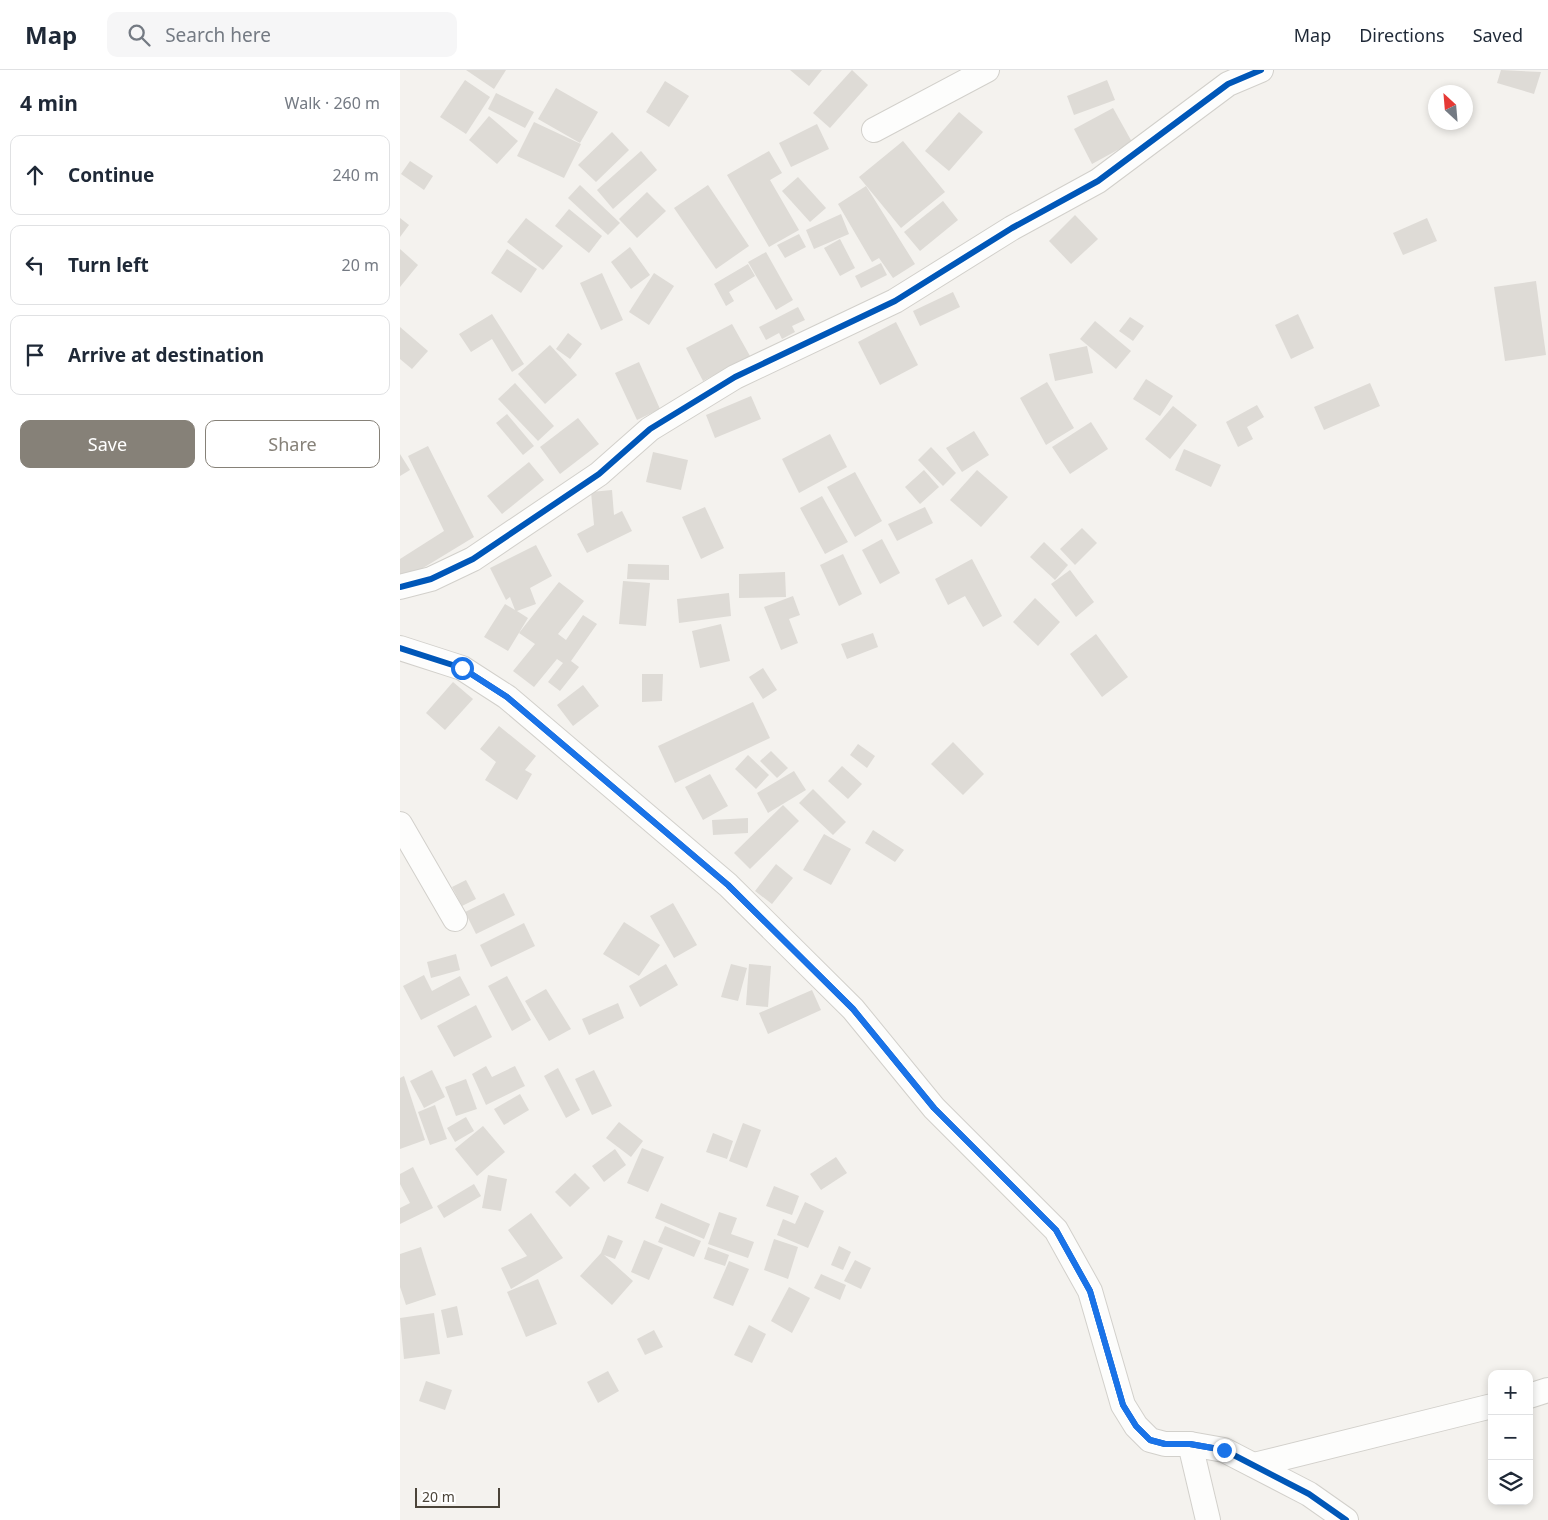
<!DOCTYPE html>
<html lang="en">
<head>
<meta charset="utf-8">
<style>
  :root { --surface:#fff; --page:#f6f6f7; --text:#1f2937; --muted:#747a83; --line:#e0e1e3; --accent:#868178 }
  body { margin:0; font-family:"Noto Sans",sans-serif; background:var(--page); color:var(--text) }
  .controls { position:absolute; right:15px; bottom:15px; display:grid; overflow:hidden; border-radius:10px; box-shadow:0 2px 8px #0003 }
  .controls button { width:45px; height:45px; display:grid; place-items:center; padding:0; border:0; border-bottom:1px solid var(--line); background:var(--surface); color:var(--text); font:25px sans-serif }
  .compass { position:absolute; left:1028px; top:15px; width:45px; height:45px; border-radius:50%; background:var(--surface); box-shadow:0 2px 8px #0003; rotate:334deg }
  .scale { position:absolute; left:15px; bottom:12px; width:85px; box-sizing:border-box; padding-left:5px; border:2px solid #4b4439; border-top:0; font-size:14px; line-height:18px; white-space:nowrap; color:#4b4439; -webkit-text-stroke:4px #fff; paint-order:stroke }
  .stop { position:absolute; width:15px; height:15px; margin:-11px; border:4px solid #1a73e8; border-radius:50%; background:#fff }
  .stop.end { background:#1a73e8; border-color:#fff; box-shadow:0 1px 5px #0008 }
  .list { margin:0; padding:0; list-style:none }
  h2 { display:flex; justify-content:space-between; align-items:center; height:65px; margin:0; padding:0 20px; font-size:21px }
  h2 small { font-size:16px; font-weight:400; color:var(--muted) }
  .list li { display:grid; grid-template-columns:32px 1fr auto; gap:15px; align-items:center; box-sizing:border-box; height:80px; margin:0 10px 10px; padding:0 10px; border:1px solid var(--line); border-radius:10px }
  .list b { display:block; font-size:19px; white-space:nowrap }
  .list em { font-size:16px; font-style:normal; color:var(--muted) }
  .actions { display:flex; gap:10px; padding:15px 20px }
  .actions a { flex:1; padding:11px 0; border:1px solid var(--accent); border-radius:10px; text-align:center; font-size:18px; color:var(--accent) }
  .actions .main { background:var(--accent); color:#fff }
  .icon { flex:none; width:28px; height:28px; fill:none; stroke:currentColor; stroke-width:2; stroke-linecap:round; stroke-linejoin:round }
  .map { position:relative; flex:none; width:1148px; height:1450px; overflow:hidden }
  header { display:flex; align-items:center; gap:30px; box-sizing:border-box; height:70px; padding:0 25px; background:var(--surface); border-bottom:1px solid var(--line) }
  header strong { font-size:24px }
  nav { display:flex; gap:28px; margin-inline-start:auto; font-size:18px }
  .search { width:350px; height:45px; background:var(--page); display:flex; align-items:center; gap:12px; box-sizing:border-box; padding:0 18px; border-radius:10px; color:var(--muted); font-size:19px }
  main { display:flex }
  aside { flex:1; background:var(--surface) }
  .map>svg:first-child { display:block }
  .building { fill:#dedbd6 }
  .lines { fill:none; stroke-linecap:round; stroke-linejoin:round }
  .minor-casing { stroke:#d2d0cb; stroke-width:26 }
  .minor { stroke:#fdfdfc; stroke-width:24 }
  .cycleway-casing { stroke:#fff; stroke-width:9 }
  .cycleway { stroke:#0057b8; stroke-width:6 }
  .route { stroke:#1a73e8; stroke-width:6 }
</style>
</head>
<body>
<header>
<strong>Map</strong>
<div class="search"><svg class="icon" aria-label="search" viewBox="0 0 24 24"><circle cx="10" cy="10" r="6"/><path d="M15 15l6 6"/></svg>Search here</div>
<nav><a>Map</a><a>Directions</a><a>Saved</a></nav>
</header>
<main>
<aside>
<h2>4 min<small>Walk · 260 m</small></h2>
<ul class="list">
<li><svg class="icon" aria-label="ahead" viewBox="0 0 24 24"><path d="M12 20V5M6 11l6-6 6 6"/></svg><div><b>Continue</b></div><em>240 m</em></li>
<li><svg class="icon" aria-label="left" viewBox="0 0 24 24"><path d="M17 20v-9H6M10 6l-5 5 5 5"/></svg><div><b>Turn left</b></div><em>20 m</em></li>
<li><svg class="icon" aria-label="arrive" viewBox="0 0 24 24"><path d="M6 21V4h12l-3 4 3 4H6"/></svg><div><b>Arrive at destination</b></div></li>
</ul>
<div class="actions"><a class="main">Save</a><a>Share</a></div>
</aside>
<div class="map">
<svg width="1148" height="1450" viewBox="0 0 1148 1450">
  <rect width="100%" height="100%" fill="#f4f2ee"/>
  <!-- building -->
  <g class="building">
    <polygon points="66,0 106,0 94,19"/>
    <polygon points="390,0 422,0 409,16"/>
    <polygon points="452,0 468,15 430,58 413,43"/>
    <polygon points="1101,0 1141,2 1134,24 1097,13"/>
    <polygon points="65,10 90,27 66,64 40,47"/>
    <polygon points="707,10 715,30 674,45 667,26"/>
    <polygon points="265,11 289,26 269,57 246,42"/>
    <polygon points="156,18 198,42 180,73 138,49"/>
    <polygon points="96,23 134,42 125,58 88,39"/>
    <polygon points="713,38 732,72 692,94 674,59"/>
    <polygon points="559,42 583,62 549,101 525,81"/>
    <polygon points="89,46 118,71 97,94 69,70"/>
    <polygon points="134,52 181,74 164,108 117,86"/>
    <polygon points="417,54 429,79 391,97 379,73"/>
    <polygon points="212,62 229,80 196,112 178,95"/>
    <polygon points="503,71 545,122 501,158 459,107"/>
    <polygon points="241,81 257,100 213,139 197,120"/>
    <polygon points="369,81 382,103 370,110 399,160 369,177 327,105"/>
    <polygon points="10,91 33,106 24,120 1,104"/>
    <polygon points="398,107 426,138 410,152 382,121"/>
    <polygon points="180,115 220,153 208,165 168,128"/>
    <polygon points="308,115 349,176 316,199 274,138"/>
    <polygon points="466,116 515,194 493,208 479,188 472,192 438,134"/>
    <polygon points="247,122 266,141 237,168 219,149"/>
    <polygon points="543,131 558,150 520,181 504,162"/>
    <polygon points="169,139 202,166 189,183 155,156"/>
    <polygon points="441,144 449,164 414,179 406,160"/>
    <polygon points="675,145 698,169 671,194 649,171"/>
    <polygon points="0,148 9,155 0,167"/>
    <polygon points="126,148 163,176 143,200 107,172"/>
    <polygon points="1027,148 1037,171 1003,185 993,163"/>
    <polygon points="399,164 406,177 385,188 377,175"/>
    <polygon points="440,169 455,198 440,206 424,178"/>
    <polygon points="230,177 250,205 231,219 211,192"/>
    <polygon points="0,179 18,195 0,217"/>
    <polygon points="107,179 137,199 121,223 91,203"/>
    <polygon points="366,182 393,230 376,240 348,192"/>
    <polygon points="481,193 487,205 461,218 455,206"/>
    <polygon points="348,194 355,206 329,222 334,231 326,236 314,214"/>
    <polygon points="202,203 223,250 201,260 180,213"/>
    <polygon points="254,203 274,216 249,255 229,242"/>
    <polygon points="1136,211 1146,285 1105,291 1094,217"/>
    <polygon points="553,222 560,237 520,256 513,241"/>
    <polygon points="398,237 405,250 392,256 395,262 382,269 379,263 366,270 359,257"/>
    <polygon points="92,244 124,294 112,302 92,269 71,282 59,264"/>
    <polygon points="898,244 914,278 891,289 875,255"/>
    <polygon points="730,247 744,256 733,271 719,261"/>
    <polygon points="695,251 731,281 716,299 680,269"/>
    <polygon points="496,252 518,295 480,315 458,272"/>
    <polygon points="332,254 350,286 303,311 286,278"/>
    <polygon points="0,257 28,281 12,299 0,289"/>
    <polygon points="168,263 182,274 170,289 156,279"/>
    <polygon points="150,275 177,305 145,334 118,304"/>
    <polygon points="687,276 693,303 655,311 649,284"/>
    <polygon points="239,292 260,339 237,350 215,303"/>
    <polygon points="746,309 773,326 760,346 733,329"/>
    <polygon points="647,312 674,358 646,375 620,328"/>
    <polygon points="115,313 154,356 138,371 98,329"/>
    <polygon points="970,313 980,336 924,360 914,337"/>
    <polygon points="351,326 361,349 315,368 306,345"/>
    <polygon points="857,335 864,347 847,357 853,369 838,377 826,352"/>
    <polygon points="773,336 797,355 770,389 745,369"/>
    <polygon points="107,344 134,376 123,385 96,353"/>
    <polygon points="178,348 199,374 160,404 140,377"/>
    <polygon points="691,352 708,379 670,404 652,377"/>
    <polygon points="574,361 589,385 562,402 546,378"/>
    <polygon points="430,364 447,397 399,423 382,389"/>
    <polygon points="28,376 74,467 0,512 0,489 44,461 8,386"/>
    <polygon points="531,377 556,403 543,416 518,390"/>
    <polygon points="784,379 821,395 811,417 775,400"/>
    <polygon points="253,382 288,390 281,420 246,412"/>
    <polygon points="0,384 10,400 0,406"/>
    <polygon points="129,392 144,410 102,444 87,426"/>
    <polygon points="524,400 539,417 520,434 505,417"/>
    <polygon points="577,400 608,427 581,457 550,430"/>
    <polygon points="455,402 482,451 455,467 427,417"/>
    <polygon points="212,420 214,445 222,441 232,461 187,483 177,464 194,455 191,422"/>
    <polygon points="422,426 448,472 425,484 400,438"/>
    <polygon points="305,437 324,478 301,489 282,447"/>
    <polygon points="525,437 533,453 497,471 488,454"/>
    <polygon points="682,458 697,473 675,495 660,479"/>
    <polygon points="482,469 500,503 480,514 462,480"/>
    <polygon points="644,472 668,495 655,510 630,487"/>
    <polygon points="136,475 152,506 130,518 136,534 117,541 128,548 108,581 84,567 105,534 115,540 110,527 106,530 90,498"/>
    <polygon points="443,484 462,524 439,536 420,495"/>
    <polygon points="572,489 602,546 583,557 565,526 548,535 535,509"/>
    <polygon points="228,494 269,495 269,510 227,509"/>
    <polygon points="670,500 694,532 676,547 651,514"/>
    <polygon points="385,502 386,527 339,528 339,504"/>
    <polygon points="223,511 250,513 246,556 219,554"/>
    <polygon points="159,512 184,531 158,564 166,570 183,545 197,554 171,591 179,597 160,621 148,612 163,593 157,589 134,617 113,601 135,574 119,563"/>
    <polygon points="329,523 331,546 279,553 277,529"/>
    <polygon points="393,526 400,545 389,549 398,573 381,580 364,537"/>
    <polygon points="635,528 660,552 638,576 613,552"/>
    <polygon points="321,554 330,591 300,598 292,561"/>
    <polygon points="473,563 478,577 447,589 441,574"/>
    <polygon points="696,564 728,607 702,627 670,584"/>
    <polygon points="363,598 377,620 363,629 349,607"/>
    <polygon points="242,604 263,604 262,631 242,632"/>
    <polygon points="53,612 73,629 45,660 26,643"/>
    <polygon points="183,615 199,636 173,656 157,635"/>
    <polygon points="353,632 370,668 275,713 258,676"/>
    <polygon points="99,656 136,686 125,700 132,704 117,730 85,710 96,692 80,679"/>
    <polygon points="553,672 584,704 563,725 531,694"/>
    <polygon points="458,674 475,686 467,698 450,685"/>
    <polygon points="371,681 388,698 377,708 360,691"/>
    <polygon points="348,685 369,705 356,719 335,699"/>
    <polygon points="442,696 462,714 448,729 428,711"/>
    <polygon points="394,701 406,720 368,743 357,723"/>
    <polygon points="310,704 328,736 303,750 285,717"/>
    <polygon points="413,719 446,752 433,765 399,733"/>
    <polygon points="383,735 399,751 350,799 334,783"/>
    <polygon points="348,748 348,763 313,765 312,750"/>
    <polygon points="473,760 504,780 495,792 465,773"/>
    <polygon points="424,764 451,779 431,815 403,800"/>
    <polygon points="376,794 393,808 372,834 355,821"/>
    <polygon points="66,810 76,829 62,836 52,817"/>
    <polygon points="104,823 115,845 76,864 65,842"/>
    <polygon points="273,833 297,875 274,888 250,846"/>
    <polygon points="224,852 260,875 239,906 203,884"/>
    <polygon points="124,853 135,876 91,897 80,875"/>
    <polygon points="56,884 60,900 31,908 27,892"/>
    <polygon points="266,894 278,915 240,937 229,916"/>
    <polygon points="331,894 347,898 338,931 321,927"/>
    <polygon points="349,894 371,896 368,937 346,935"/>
    <polygon points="24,905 32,921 60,906 70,925 21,950 3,916"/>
    <polygon points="107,906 131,950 112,961 88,916"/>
    <polygon points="146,919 171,959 149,971 125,931"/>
    <polygon points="412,920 421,940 368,964 359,943"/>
    <polygon points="218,933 224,948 189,965 182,949"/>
    <polygon points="76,935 92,967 54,987 37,956"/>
    <polygon points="86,996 92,1007 115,996 125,1016 86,1035 72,1004"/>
    <polygon points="158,998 180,1040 166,1048 144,1006"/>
    <polygon points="32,1000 45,1027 24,1038 10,1011"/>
    <polygon points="194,1000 212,1036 192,1045 175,1009"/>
    <polygon points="4,1006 25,1070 0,1079 0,1008"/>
    <polygon points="66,1009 77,1039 56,1046 45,1017"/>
    <polygon points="120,1024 129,1040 104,1055 94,1039"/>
    <polygon points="35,1035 47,1069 30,1075 18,1042"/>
    <polygon points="66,1047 74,1061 55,1072 47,1058"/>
    <polygon points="219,1052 243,1071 231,1087 206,1068"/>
    <polygon points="343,1053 361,1060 347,1098 329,1091"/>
    <polygon points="83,1056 105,1082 77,1106 55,1079"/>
    <polygon points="313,1063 333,1071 327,1089 306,1082"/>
    <polygon points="242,1078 264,1087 248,1122 227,1113"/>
    <polygon points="215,1079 226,1095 204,1112 192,1096"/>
    <polygon points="436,1087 447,1103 421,1120 410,1104"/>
    <polygon points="13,1097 33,1138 0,1154 0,1138 10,1133 0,1114 0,1104"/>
    <polygon points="175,1103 190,1118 170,1137 155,1122"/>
    <polygon points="88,1105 107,1109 101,1141 82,1138"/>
    <polygon points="74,1114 81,1126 44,1148 37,1136"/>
    <polygon points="374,1116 399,1126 392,1145 366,1136"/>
    <polygon points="405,1132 424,1141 408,1178 377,1165 383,1149 395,1154"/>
    <polygon points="261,1133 310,1154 304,1169 255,1148"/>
    <polygon points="319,1142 337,1148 331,1164 354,1172 348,1188 308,1174"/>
    <polygon points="131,1143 163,1188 111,1219 101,1198 127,1186 108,1160"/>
    <polygon points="265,1156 301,1171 294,1187 258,1172"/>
    <polygon points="208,1165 223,1171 215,1189 204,1185 233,1211 212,1235 180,1206 201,1183"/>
    <polygon points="374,1169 398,1177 388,1209 364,1200"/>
    <polygon points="244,1170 263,1178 249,1210 231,1202"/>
    <polygon points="439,1176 451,1182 443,1200 431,1195"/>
    <polygon points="21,1177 36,1225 6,1235 0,1217 0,1184"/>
    <polygon points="308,1177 329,1185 325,1196 304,1189"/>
    <polygon points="455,1190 471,1198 461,1219 444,1211"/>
    <polygon points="329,1191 349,1199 333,1236 313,1228"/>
    <polygon points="421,1204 446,1215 440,1230 414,1218"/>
    <polygon points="138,1209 157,1254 126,1267 107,1222"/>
    <polygon points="389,1217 410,1228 392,1263 371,1251"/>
    <polygon points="57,1236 63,1265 47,1268 41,1240"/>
    <polygon points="34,1243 40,1284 4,1289 0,1248"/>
    <polygon points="349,1255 366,1264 352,1293 334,1285"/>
    <polygon points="254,1260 263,1277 245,1285 237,1269"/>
    <polygon points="208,1301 219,1321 198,1333 187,1312"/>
    <polygon points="26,1311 52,1320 45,1340 19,1331"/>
  </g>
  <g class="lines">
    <defs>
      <g id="minor">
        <polyline points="474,60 587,0"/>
        <polyline points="0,517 31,509 73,489 199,404 250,359 335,307 495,231 612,158 698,111 828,14 861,0"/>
        <polyline points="0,578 62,598 107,627 328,815 453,939 534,1038 656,1160 690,1221 723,1335 736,1356 750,1370 765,1374 790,1374 824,1380 909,1424 946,1450"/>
        <polyline points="0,754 55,849"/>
        <polyline points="1129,1326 1148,1320"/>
        <polyline points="790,1374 808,1450"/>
        <polyline points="854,1395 1092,1336"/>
      </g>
    </defs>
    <!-- minor casing -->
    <use href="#minor" class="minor-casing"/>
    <!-- minor -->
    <use href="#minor" class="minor"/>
    <defs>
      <g id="cycleway">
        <polyline points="0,517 31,509 73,489 199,404 250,359 335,307 495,231 612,158 698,111 828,14 861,0"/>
        <polyline points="0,578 62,598 107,627 328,815 453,939 534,1038 656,1160 690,1221 723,1335 736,1356 750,1370 765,1374 790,1374 824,1380 909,1424 946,1450"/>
      </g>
    </defs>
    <!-- cycleway casing -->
    <use href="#cycleway" class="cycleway-casing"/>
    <!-- cycleway -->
    <use href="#cycleway" class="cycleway"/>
  </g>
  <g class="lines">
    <!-- route -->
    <polyline class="route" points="62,598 107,627 328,815 453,939 534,1038 656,1160 690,1221 723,1335 736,1356 750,1370 765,1374 790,1374 824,1380"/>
  </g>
</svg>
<div class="controls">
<button>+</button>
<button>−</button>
<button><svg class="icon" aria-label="layers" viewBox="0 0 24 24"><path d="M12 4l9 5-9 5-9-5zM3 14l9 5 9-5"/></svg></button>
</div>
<svg class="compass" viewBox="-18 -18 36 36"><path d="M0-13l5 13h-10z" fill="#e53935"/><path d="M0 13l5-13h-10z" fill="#747a83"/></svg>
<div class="scale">20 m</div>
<div class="stop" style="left:62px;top:598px"></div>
<div class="stop end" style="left:824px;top:1380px"></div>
</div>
</main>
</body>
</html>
